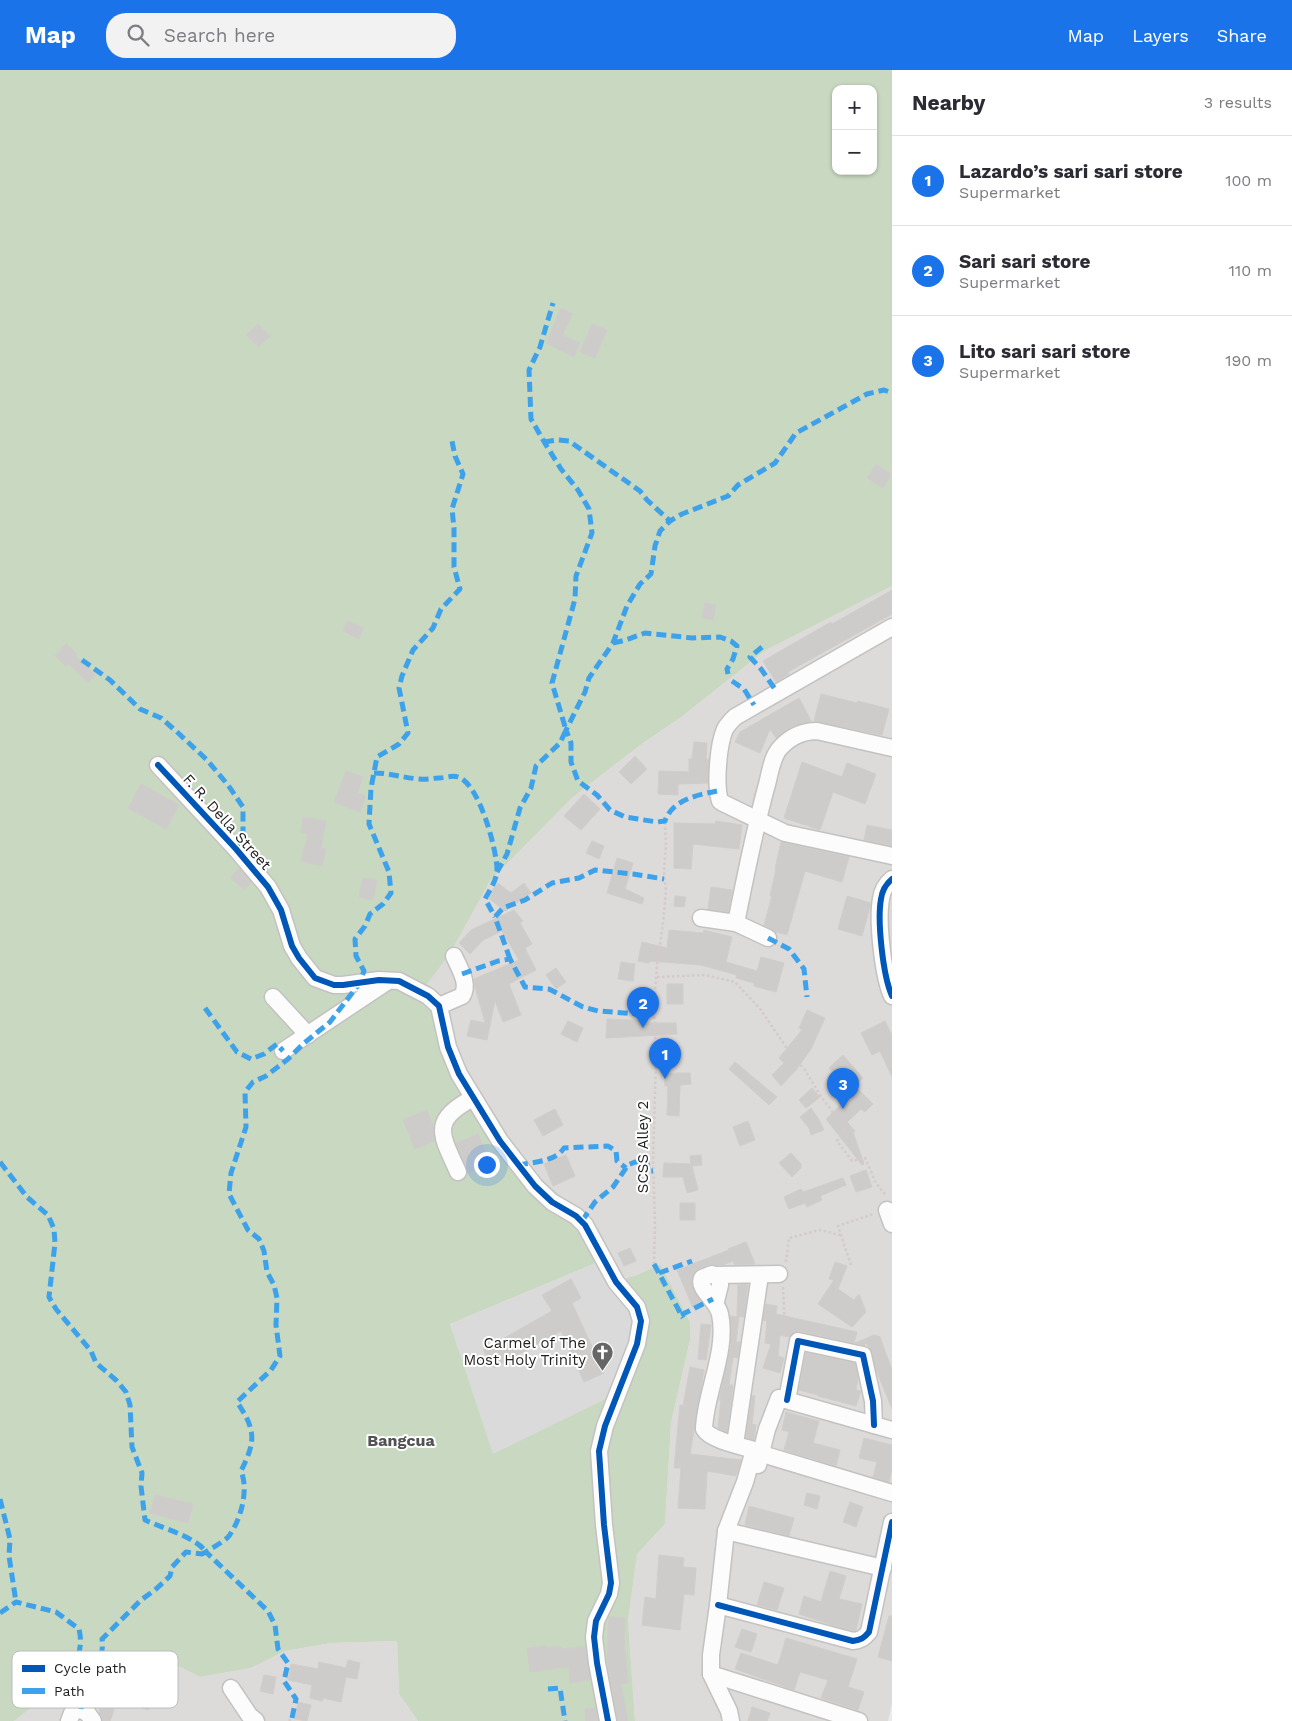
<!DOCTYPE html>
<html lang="en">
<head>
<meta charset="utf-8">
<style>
  :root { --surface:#fff; --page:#f2f2f3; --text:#2b2b33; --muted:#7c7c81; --line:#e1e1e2; --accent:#1a73e8 }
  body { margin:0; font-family:"Work Sans",sans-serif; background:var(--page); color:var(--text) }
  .controls { position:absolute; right:15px; top:15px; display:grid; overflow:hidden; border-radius:10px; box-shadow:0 1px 4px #0004 }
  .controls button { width:45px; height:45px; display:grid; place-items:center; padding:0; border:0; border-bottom:1px solid var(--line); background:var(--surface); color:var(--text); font:25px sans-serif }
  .you { position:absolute; left:486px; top:1094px; width:18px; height:18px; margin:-12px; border:4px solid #fff; border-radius:50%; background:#1a73e8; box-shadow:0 0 0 8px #1a73e833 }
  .badge { display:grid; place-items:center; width:32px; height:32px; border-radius:50%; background:var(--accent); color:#fff; font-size:16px; font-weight:700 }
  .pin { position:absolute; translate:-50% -41px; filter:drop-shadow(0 1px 2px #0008) }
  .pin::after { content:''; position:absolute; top:26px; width:18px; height:15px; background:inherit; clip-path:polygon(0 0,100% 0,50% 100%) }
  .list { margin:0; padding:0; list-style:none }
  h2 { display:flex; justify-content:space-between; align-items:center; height:65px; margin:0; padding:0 20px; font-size:21px }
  h2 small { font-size:16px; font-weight:400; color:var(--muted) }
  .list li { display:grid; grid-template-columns:32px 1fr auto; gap:15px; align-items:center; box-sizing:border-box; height:90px; padding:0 20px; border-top:1px solid var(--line) }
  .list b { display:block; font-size:19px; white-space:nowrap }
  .list p { margin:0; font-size:16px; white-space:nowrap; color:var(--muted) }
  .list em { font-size:16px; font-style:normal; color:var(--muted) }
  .icon { flex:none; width:28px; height:28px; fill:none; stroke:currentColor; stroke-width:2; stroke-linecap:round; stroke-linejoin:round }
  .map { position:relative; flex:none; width:892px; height:1651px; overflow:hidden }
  header { display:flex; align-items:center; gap:30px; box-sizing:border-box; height:70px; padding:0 25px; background:var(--accent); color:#fff }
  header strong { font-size:24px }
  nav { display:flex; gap:28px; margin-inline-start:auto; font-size:18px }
  .search { width:350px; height:45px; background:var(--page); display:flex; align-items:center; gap:12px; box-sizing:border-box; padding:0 18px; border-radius:20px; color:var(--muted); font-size:19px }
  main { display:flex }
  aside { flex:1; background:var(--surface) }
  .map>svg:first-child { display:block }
  .residential { fill:#dcdbda }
  .religious { fill:#dbdada }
  .forest { fill:#c9d8c1; fill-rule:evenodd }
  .building { fill:#ceccca; stroke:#d0cdca }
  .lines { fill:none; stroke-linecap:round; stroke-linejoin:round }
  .minor-casing { stroke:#c3c2c1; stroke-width:19 }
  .path { stroke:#d5cac8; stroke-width:2.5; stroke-dasharray:2.5 2.5; stroke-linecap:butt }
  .minor { stroke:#fcfcfc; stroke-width:16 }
  .quiet { stroke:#3da2ea; stroke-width:5; stroke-dasharray:10 5; stroke-linecap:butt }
  .cycleway-casing { stroke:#fff; stroke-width:9 }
  .cycleway { stroke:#0057b8; stroke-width:6 }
  .labels { text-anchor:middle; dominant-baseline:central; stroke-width:4; stroke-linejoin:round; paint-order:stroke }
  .street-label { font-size:15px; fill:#1f1f1f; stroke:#fff }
  .poi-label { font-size:15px; fill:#1f1f1f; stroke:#fff; text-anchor:end }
  .neighbourhood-label { font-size:16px; font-weight:bold; fill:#525252; stroke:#fff }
  .key { fill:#fff; stroke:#bcbcbc; stroke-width:1 }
  .key-label { font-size:14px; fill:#1f1f1f }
</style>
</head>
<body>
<header>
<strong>Map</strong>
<div class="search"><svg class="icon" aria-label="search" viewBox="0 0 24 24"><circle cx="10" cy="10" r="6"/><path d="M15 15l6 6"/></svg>Search here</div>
<nav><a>Map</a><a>Layers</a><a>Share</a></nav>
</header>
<main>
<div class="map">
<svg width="892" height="1651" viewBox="0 0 892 1651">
  <rect width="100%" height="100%" fill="#edebe9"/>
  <!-- residential -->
  <g class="residential">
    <polygon points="892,516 892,1634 888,1651 635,1651 628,1551 637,1484 665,1454 671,1353 690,1270 690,1252 660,1194 637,1205 623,1209 550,1123 476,1027 426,914 451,882 490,811 573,727 643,673 680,648 766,580"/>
    <polygon points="397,1571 399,1624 418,1651 14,1651 73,1605 106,1582 152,1583 200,1607 251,1598 285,1581 331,1573"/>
  </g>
  <!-- religious -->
  <polygon class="religious" points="598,1192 633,1244 636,1262 611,1326 493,1385 450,1254"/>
  <!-- forest -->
  <path class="forest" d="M 0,0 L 892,0 L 892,516 L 766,580 L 680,648 L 643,673 L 573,727 L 490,811 L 451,882 L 427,914 L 446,935 L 457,985 L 504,1067 L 623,1209 L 637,1205 L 660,1194 L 690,1252 L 690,1270 L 671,1353 L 665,1454 L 637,1484 L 628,1551 L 635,1651 L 418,1651 L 399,1624 L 397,1571 L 331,1573 L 285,1581 L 251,1598 L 200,1607 L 152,1583 L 106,1582 L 73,1605 L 14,1651 L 0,1651 ZM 836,19 L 873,19 L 873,101 L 836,101 ZM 598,1192 L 633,1244 L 633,1272 L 611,1326 L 493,1384 L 450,1254 Z"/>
  <!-- building -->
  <g class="building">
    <polygon points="561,238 573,244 562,265 580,273 574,287 546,273"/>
    <polygon points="258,254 270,266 258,277 246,265"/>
    <polygon points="592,254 607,260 595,288 580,282"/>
    <polygon points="876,394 891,404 883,418 867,408"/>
    <polygon points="892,520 892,544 788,602 789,604 776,612 763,591 831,552 832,554"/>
    <polygon points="705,533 716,535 713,550 702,548"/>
    <polygon points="347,551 363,558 359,569 343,561"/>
    <polygon points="66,574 77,584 76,586 95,605 88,613 69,594 66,596 55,586"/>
    <polygon points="821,624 857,633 858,631 889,639 882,665 814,651"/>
    <polygon points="799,628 811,651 792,656 776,668 770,659 760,683 735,672 740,662"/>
    <polygon points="694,672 707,673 706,689 709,689 708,713 678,714 678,725 658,724 659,701 689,702 689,689 692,689"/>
    <polygon points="635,686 647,699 631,714 619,702"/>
    <polygon points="802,692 842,707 847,693 876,704 865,734 833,722 820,760 784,748"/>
    <polygon points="346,701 363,707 357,723 366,726 360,742 334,732"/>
    <polygon points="141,714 179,735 166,759 128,738"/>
    <polygon points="584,724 600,739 581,760 564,746"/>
    <polygon points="303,747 326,751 321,778 326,779 322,796 301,791 308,764 301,763"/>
    <polygon points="716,751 742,755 739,779 693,774 691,799 674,798 674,753 715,754"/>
    <polygon points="867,755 892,760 892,776 864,770"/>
    <polygon points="592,771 604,776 599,789 586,783"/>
    <polygon points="781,772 849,787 842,812 805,801 787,865 776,862 764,855 772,826 770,826 776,799 775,799"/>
    <polygon points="617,788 633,793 625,819 644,828 642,834 607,823"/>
    <polygon points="239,798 251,812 245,820 230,808"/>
    <polygon points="363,808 377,810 373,830 359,827"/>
    <polygon points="498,813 511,823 524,813 531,823 505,841 487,827"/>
    <polygon points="711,817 732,820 728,842 708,839"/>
    <polygon points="675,826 686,827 684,837 674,836"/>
    <polygon points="847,826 871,833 862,866 838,859"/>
    <polygon points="514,840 523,851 520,853 532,874 525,878 536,900 509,914 521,945 503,952 495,931 487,970 467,966 471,950 485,953 475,917 474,909 519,890 502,861 483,870 470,884 459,873 471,860"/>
    <polygon points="669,860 703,863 704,860 732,867 726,892 757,901 761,887 784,893 776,922 754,916 754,913 736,908 737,905 701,895 650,891 649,893 638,891 642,872 667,878"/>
    <polygon points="621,892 635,894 633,911 618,909"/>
    <polygon points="556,898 566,912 556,919 546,905"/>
    <rect x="667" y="914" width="16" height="20"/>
    <polygon points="807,940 825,948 811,979 796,1000 781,1016 772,1005 784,993 779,988 802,960 799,958"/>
    <polygon points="607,949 648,951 648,953 676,953 677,964 606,968"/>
    <polygon points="568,951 583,958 577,972 561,964"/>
    <polygon points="885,951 892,965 892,1007 880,981 872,985 861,963"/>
    <polygon points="843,985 863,1008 848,1022 840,1014 842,1012 829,998"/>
    <polygon points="735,992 777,1027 769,1035 729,999"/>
    <polygon points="680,1003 690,1003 691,1014 680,1015 679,1046 667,1045 668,1016 665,1016 664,1004"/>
    <polygon points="812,1018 820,1027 806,1038 799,1030"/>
    <polygon points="858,1019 873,1034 865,1042 861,1039 847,1052 855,1061 853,1062 864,1094 862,1095 826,1049"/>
    <polygon points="811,1038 818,1048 824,1060 811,1065 809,1058 800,1047"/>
    <polygon points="555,1039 563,1055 543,1066 534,1050"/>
    <polygon points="427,1040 433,1056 434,1071 415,1079 403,1050"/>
    <polygon points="748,1051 755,1070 740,1076 733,1057"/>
    <polygon points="478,1064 490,1093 468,1103 456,1073"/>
    <polygon points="791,1083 801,1094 801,1098 792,1107 779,1093"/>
    <polygon points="566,1085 575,1106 553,1116 544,1094"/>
    <polygon points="701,1085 702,1095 692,1096 698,1120 687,1123 683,1107 663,1107 664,1093 691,1094 690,1086"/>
    <polygon points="866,1100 872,1117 856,1122 850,1106"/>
    <polygon points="843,1108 846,1115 820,1126 822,1130 807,1137 805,1133 789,1139 784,1127 801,1119 803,1122"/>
    <rect x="680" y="1133" width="15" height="17"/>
    <polygon points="746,1172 755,1194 735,1195 733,1191 723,1195 708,1195 694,1202 691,1210 693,1219 703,1234 693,1238 677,1200 729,1180 728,1179"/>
    <polygon points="630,1178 636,1191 624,1196 618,1183"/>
    <polygon points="835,1192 847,1196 838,1219 854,1230 859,1224 866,1242 852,1257 818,1234 834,1210 829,1209"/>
    <polygon points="571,1209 581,1228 572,1233 604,1303 584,1312 561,1261 494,1298 483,1280 552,1241 542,1225"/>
    <polygon points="748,1214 744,1247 737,1246 738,1215"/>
    <polygon points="766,1234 777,1236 776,1244 857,1262 854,1273 800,1261 794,1262 789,1267 780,1265 778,1286 784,1288 780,1303 763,1298 771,1274 765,1273 767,1251 763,1250"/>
    <polygon points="730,1246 739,1247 736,1272 740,1272 738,1288 733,1287 729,1315 733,1315 727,1362 718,1358 721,1330 719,1330 731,1274"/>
    <polygon points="701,1254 711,1255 706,1290 698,1289"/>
    <polygon points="874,1265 880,1267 892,1300 892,1339 877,1302 870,1278 866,1273 865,1275 855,1273"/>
    <polygon points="806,1283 855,1293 858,1309 856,1320 861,1321 856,1336 818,1326 818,1325 799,1320"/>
    <polygon points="690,1297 704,1300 690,1384 741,1390 736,1406 707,1401 705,1439 678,1438 681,1398 674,1398 680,1335 683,1336"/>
    <polygon points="752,1326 755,1326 752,1354 756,1355 754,1370 746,1367"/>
    <polygon points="786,1342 819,1351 813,1373 840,1380 836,1396 784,1380 789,1362 782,1360"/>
    <polygon points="864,1368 892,1375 892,1399 889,1412 873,1407 877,1392 859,1388"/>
    <polygon points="807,1423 820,1426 817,1439 804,1435"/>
    <polygon points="155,1425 193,1434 188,1453 150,1443"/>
    <polygon points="850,1432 863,1437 856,1457 843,1452"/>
    <polygon points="749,1436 794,1448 789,1466 745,1455"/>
    <polygon points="659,1485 684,1488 683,1497 696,1498 694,1525 684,1524 680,1560 642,1555 645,1527 656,1529"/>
    <polygon points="830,1501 846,1506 839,1529 862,1534 856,1560 854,1561 832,1555 799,1544 804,1526 821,1532"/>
    <polygon points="764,1512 784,1518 777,1540 757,1535"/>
    <polygon points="889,1546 892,1546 892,1591 878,1587"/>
    <polygon points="609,1547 625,1548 624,1572 628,1613 621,1614 628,1651 618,1651 607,1589"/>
    <polygon points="742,1559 757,1564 751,1582 735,1577"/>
    <polygon points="786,1568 857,1589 848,1617 864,1622 858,1640 821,1628 828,1610 800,1602 794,1620 735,1599 741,1583 778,1595"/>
    <polygon points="546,1576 547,1578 561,1577 562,1579 585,1577 590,1610 570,1613 569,1597 530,1602 527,1578"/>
    <polygon points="348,1590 360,1593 357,1609 346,1607 341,1632 323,1628 322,1631 310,1628 312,1615 288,1610 291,1594 318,1599 319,1592 346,1598"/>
    <polygon points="264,1605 276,1607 273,1624 260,1621"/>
    <polygon points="112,1614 152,1627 148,1640 108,1626"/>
    <polygon points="87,1621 117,1631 110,1651 103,1651 99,1643 100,1639 84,1630"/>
    <polygon points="298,1632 311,1635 307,1651 295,1649"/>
    <polygon points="752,1637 770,1643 767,1651 748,1651"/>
    <polygon points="595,1638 598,1651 586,1651 585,1639"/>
  </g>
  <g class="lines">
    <defs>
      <g id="minor">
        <path d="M 892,557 L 735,647 C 731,651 728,654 725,659 C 718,675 715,715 720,731 L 723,733 L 785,763 L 892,786"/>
        <polyline points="158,695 236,779 268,817 281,840 292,876 299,888 315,908 334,915 343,915 379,910 399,911 428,926 439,936 448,977 459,1004 500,1071 535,1116 552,1132 576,1146 585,1155 616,1212 637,1237 641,1251 637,1274 605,1356 599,1381 604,1455 611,1513 609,1524 596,1551 594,1567 597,1593 608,1651"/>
        <path d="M 892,809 C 886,814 882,821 881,829 C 877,851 883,906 892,926"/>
        <polyline points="701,848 736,853 768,868"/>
        <path d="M 736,853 C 745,808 754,762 766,718 C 770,705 771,688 780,678 C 790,667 803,661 817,661 L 892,678"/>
        <polyline points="273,927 308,965"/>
        <path d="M 439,936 L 462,926 C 470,914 459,898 454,886"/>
        <polyline points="283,981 388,911"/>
        <path d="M 458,1102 C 441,1064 430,1051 473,1028"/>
        <polyline points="887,1140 892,1154"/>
        <polyline points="716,1205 779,1204"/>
        <path d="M 716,1231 L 720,1215 L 720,1209 L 712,1204 L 702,1208 C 697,1219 717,1230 720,1244 C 728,1281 705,1323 704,1359 C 710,1370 741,1376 754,1380 L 745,1412 L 726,1461 L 718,1535 L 711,1585 L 711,1604 L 729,1641 L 731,1651"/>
        <polyline points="787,1330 798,1271 863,1285 873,1331 874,1355"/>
        <polyline points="735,1374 760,1205"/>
        <polyline points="762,1384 892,1423"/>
        <polyline points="758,1395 767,1359 779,1328 892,1360"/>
        <polyline points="726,1461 883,1498"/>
        <path d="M 718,1535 L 853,1571 C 861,1570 864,1568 869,1562 L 892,1452"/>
        <polyline points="711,1604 859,1651"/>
        <polyline points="231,1618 249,1645 256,1651"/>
        <polyline points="69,1651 72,1643 81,1639 88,1644 93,1651"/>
      </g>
    </defs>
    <!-- minor casing -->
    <use href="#minor" class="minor-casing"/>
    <!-- path -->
    <g class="path">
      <polyline points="657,907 705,905 735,912 761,940 790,983 805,1000 820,1025 845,1059 837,1071 852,1091 865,1088 876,1113 884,1123 885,1127"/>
      <polyline points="786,1192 789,1168 820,1160 840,1165"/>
      <polyline points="654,1194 655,1155 653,1090 656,989 654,939 657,894 663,854 666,820 664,801 666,775 665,751"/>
      <polyline points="851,1195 838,1156 873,1144"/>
      <polyline points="783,1217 785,1264"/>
      <polyline points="289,1651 292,1648"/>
    </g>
    <!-- minor -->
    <use href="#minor" class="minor"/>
    <!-- quiet -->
    <g class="quiet">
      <polyline points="544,372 558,370 569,371 640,421 647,430 670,451"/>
      <polyline points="613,573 626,570 645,563 692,568 720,567 731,571 737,576 733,589 727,599 728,604"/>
      <polyline points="762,577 750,587 761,599 777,622"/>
      <polyline points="82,590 110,610 140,639 161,648 176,661 207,690 228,715 243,737 243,761 236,779"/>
      <polyline points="732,611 744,619 754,635"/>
      <path d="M 374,703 C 390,703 404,708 420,709 C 426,710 433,708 439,708 C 445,708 452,705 458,707 C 479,713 497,780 497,800 C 497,810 489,821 485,829 L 495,847"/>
      <path d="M 717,721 C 697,725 672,730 665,751 L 657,752 L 625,747 L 610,740 L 597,725 L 578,711 L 571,692 L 571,673 L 566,660 L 585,622 L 589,608 L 613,573 L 627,536 L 640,514 L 651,504 L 655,476 L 660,461 L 670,451 L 682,444 L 728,426 L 738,415 L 775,393 L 796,363 L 867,324 L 884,320 L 892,323"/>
      <polyline points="497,802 507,784 520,738 531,718 536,696 560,673 566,660 552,613 575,529 576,506 592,463 589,439 578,420 561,399 546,375 531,349 529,300 540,277 553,233"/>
      <polyline points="768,868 789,879 804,899 807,927"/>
      <polyline points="510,889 495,847 503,838 525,830 552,813 579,808 595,800 633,804 664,809"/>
      <polyline points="462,904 498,891 510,889 525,917 549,919 583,937 598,941 639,944 654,939"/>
      <polyline points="205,938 237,982 251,989 264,984 277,974 283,981"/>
      <path d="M 0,1092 L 27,1127 L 48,1145 L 54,1159 L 55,1173 L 49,1227 L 56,1239 L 91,1281 L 96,1293 L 117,1311 L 126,1322 L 130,1335 L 132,1377 L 142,1403 L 141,1416 L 145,1450 C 162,1458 196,1467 206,1482 L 202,1484 L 186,1482 L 172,1497 L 170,1506 L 155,1520 L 141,1530 L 102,1569 C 105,1588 93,1600 85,1616 C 82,1623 82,1632 81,1639"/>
      <path d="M 518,1095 C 533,1092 555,1092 564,1078 L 608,1076 L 616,1081 L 617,1091 L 626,1098"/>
      <polyline points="582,1151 595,1132 613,1117 628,1095 635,1092 647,1092 648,1101 653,1101"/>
      <polyline points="654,1194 683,1248"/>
      <polyline points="659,1203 692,1191"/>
      <polyline points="681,1245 713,1229"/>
      <polyline points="0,1429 10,1469 9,1486 16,1532"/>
      <path d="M 0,1543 L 16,1532 L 56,1542 L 79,1559 C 83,1577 78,1581 76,1598 C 74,1610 76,1625 80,1637"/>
      <polyline points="548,1619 560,1618 565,1651"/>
      <path d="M 292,1648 L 296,1629 L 284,1611 L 288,1593 L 278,1579 L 275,1555 L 268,1541 L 206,1482 C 213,1477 224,1472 229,1466 C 241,1449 249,1420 241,1401 C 256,1371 256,1360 237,1332 L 271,1300 L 280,1286 L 276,1255 L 277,1228 L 274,1215 L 267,1202 L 264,1181 L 259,1169 L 248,1160 L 229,1124 L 231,1103 L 246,1057 L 245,1022 L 253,1012 L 266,1006 L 288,989 L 303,974 L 330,952 L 359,914 L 364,901 L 356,886 L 355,869 L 365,856 L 370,844 L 383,834 L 391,823 L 389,802 L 369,754 L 371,718 L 377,687 L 399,674 L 408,663 L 399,618 L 402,606 L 413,580 L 433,558 L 441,539 L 460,519 L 454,497 L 454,458 L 452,439 L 463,404 L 455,386 L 452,371"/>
    </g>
    <defs>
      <g id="cycleway">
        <polyline points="158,695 236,779 268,817 281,840 292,876 299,888 315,908 334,915 343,915 379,910 399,911 428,926 439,936 448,977 459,1004 500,1071 535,1116 552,1132 576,1146 585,1155 616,1212 637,1237 641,1251 637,1274 605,1356 599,1381 604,1455 611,1513 609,1524 596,1551 594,1567 597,1593 608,1651"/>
        <path d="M 892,809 C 886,814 882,821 881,829 C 877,851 883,906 892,926"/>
        <polyline points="787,1330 798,1271 863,1285 873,1331 874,1355"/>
        <path d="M 718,1535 L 853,1571 C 861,1570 864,1568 869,1562 L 892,1452"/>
      </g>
    </defs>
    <!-- cycleway casing -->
    <use href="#cycleway" class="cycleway-casing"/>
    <!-- cycleway -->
    <use href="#cycleway" class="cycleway"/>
  </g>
  <!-- icons -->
  <defs>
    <symbol id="church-pin" viewBox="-11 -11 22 30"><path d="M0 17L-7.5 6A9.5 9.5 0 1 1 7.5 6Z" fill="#676666" stroke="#fff"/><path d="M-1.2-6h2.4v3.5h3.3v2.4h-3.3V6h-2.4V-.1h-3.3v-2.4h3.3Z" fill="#fff"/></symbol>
  </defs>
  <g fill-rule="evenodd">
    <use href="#church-pin" x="590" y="1270" width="25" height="34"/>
  </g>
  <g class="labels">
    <!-- street labels -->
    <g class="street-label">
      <text transform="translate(227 752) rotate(48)">F. R. Della Street</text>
      <text transform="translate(643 1077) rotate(-90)">SCSS Alley 2</text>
    </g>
    <!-- poi labels -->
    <g class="poi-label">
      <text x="586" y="1273">Carmel of The<tspan x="586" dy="17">Most Holy Trinity</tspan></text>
    </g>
    <!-- neighbourhood labels -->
    <g class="neighbourhood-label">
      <text x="401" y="1370">Bangcua</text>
    </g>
  </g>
  <!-- legend -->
  <rect x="12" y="1581" width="166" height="57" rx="8" class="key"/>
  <rect x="22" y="1595" width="23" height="7" fill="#0057b8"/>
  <rect x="22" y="1618" width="23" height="6" fill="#3da2ea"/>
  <g class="key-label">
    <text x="54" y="1603">Cycle path</text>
    <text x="54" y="1626">Path</text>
  </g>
</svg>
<div class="controls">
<button>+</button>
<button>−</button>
</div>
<div class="you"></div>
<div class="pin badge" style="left:665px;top:1009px">1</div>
<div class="pin badge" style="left:643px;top:958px">2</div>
<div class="pin badge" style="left:843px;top:1039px">3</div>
</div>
<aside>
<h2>Nearby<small>3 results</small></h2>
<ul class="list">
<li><span class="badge">1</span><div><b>Lazardo’s sari sari store</b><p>Supermarket</p></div><em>100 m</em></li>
<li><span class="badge">2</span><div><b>Sari sari store</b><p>Supermarket</p></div><em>110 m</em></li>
<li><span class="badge">3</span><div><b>Lito sari sari store</b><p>Supermarket</p></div><em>190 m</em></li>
</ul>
</aside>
</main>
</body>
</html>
